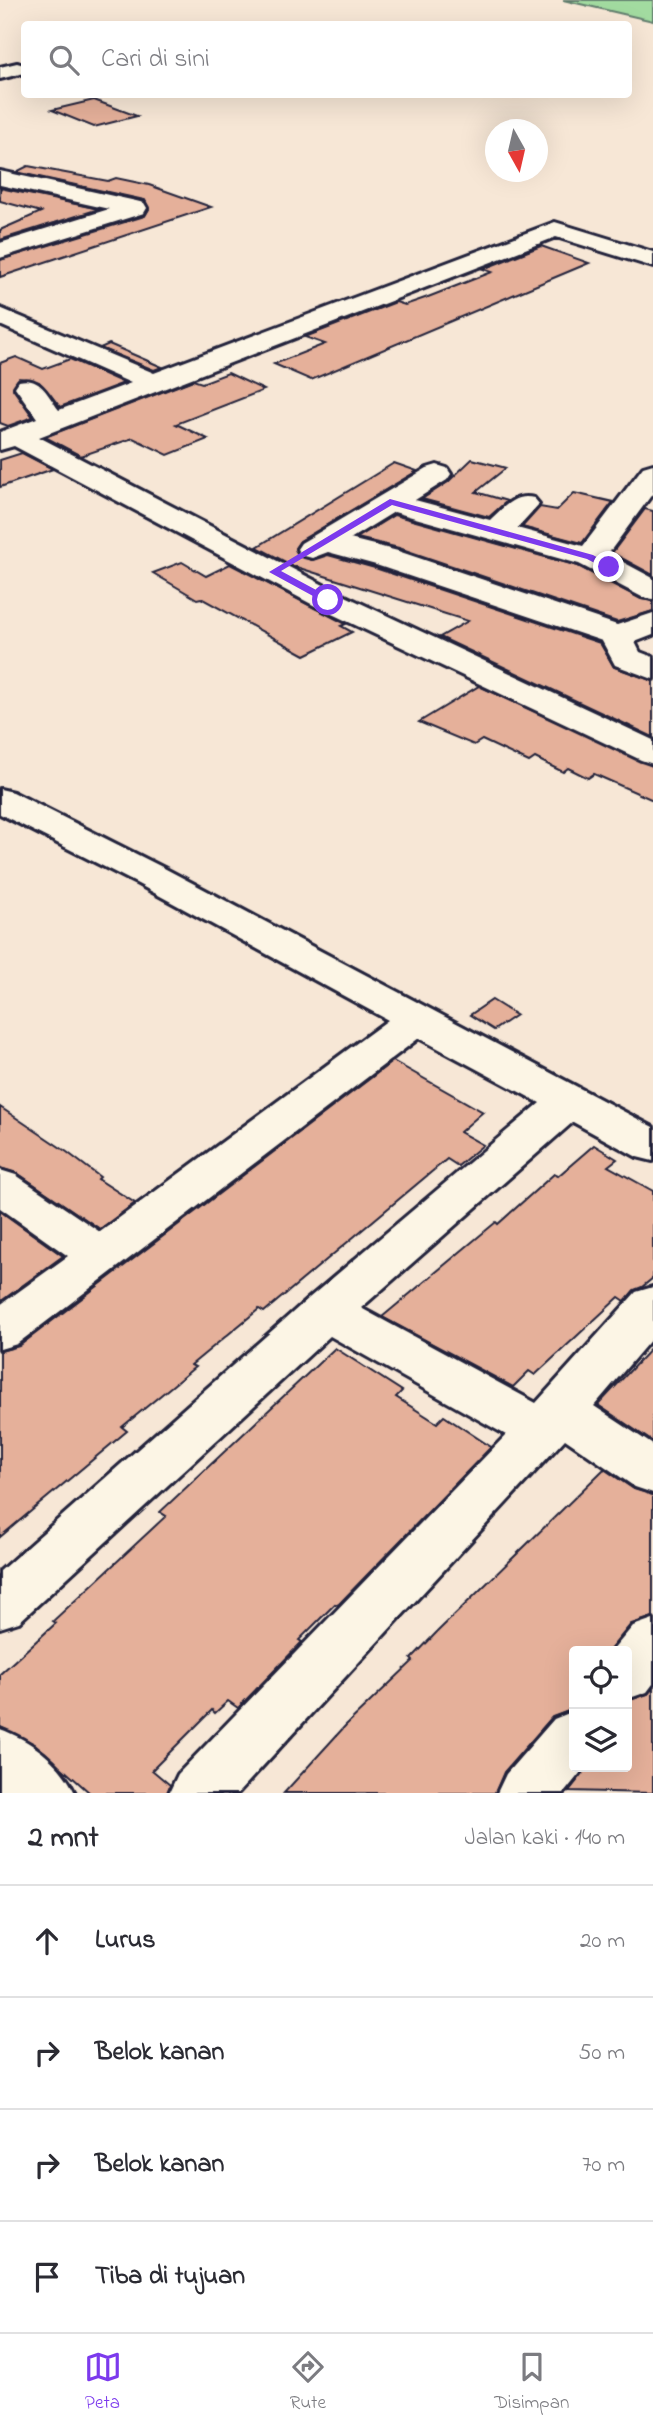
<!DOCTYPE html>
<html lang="id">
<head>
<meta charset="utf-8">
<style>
  :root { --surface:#fff; --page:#f7f7f7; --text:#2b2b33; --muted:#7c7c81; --line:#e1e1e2; --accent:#7c3aed }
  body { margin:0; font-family:"Indie Flower",sans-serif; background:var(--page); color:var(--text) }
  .controls { position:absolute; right:21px; bottom:21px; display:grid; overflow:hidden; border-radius:7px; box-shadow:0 7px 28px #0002 }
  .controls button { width:63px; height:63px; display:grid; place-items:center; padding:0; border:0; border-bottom:2px solid var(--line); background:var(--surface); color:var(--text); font:35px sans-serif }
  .compass { position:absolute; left:485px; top:119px; width:63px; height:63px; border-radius:50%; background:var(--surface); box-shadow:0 7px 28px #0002; rotate:172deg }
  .stop { position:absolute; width:21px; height:21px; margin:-16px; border:5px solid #7c3aed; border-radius:50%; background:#fff }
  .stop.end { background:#7c3aed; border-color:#fff; box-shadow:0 2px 7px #0008 }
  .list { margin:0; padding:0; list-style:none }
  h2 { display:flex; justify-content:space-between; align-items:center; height:91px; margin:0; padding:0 28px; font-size:30px }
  h2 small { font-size:23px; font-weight:400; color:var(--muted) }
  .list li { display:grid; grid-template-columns:46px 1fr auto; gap:21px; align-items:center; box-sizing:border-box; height:112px; padding:0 28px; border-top:2px solid var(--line) }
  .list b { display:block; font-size:26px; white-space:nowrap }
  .list em { font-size:23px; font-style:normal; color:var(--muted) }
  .icon { flex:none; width:38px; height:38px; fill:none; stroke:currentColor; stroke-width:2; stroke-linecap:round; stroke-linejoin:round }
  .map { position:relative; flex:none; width:653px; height:1793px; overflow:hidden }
  .search { position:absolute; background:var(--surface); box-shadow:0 7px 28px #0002; left:21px; right:21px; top:21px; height:77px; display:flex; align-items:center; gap:18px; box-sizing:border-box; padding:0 24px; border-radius:7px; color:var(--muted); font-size:26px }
  .sheet { height:539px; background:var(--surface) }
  nav { display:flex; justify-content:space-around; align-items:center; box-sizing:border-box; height:98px; border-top:2px solid var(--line); background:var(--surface); font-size:19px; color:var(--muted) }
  nav a { display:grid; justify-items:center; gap:4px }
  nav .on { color:var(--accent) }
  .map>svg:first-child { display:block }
  .green { fill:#a2dba0; stroke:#627e6e; stroke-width:2 }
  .building { fill:#e5b09a; stroke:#22223b; stroke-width:2 }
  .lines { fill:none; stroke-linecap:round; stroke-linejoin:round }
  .minor-casing { stroke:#22223b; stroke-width:6 }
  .minor { fill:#fcf5e5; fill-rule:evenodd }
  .route { fill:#7c3aed }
</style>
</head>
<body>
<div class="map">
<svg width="653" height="1793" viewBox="0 0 653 1793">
  <rect width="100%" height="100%" fill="#f7e7d6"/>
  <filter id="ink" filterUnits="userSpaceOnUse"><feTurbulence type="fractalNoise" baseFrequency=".0143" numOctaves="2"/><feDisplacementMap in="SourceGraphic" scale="14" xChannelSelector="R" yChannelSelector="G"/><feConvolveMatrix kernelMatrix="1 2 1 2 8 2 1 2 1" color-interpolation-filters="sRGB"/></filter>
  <g filter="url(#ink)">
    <!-- green -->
    <polygon class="green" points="563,0 653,0 653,21"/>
    <!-- building -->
    <g class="building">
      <polygon points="94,100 137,116 94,127 52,110"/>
      <polygon points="28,166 108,181 116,178 149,185 211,207 0,277 0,260 145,216 149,209 145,200 16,172"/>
      <polygon points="0,188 99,209 0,240 0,230 41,212 0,201"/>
      <polygon points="541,246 589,263 311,380 274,364 325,344 305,337 396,302 405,305 428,297 492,272 483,269"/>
      <polygon points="109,344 162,367 154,370 100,348"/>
      <polygon points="16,357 43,369 70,359 124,383 60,407 39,382 19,378 13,389 33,417 8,426 0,423 0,363"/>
      <polygon points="228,373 264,390 176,424 208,439 168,455 133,438 81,456 45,437 193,380 202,383"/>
      <polygon points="22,453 53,469 0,487 0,460"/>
      <polygon points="472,459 506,468 476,492 507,501 489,517 422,499 448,482"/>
      <polygon points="394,463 417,471 300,541 295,548 299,556 313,560 328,555 375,568 600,643 614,667 653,681 653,737 440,637 468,621 293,566 257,547"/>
      <polygon points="574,493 613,502 582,543 522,527 540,507 557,510"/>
      <polygon points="645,509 653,511 653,575 612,553"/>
      <polygon points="394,515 578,566 641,599 653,601 653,611 617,622 399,548 357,538"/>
      <polygon points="182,562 206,576 230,564 346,624 341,626 352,632 305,655 201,598 197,599 153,573"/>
      <polygon points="479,686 653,766 653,800 594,774 588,778 568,768 563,772 535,758 529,762 482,740 474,745 419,722"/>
      <polygon points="492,1000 516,1015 494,1030 470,1015"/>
      <polygon points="393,1061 483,1112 460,1132 483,1145 458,1166 447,1159 264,1312 259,1309 191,1365 195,1367 122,1427 127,1431 0,1537 0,1351 19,1346"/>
      <polygon points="0,1107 67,1152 100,1177 98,1179 135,1203 100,1229 17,1173 0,1168"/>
      <polygon points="594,1145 617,1159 608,1166 653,1191 653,1278 642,1287 634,1290 625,1301 619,1297 535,1375 529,1371 513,1387 382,1317 496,1222 498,1224 554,1174 558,1176"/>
      <polygon points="0,1211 63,1256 0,1302"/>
      <polygon points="653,1346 653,1442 598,1405"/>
      <polygon points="335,1348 402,1391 396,1397 437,1423 444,1416 491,1447 338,1605 335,1604 299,1640 302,1642 238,1708 228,1701 215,1713 212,1710 152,1770 170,1785 167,1793 90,1793 35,1744 0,1727 0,1674 56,1623 53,1621 166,1516 160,1512"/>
      <polygon points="604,1469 634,1489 653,1495 653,1617 631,1624 609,1651 574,1651 574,1709 552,1717 504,1772 495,1793 284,1793 346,1725 413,1661 411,1659 437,1632"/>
      <polygon points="653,1688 653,1793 569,1791 588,1767 627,1767 627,1701 648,1694"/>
    </g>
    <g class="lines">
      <defs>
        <g id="minor">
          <polygon points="17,63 24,65 24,73 0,79 0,67"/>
          <polygon points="0,171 136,201 144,203 147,208 144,213 0,258 0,243 109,209 0,185"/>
          <path d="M 555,222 L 653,252 L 653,267 L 556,237 L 39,437 L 339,593 L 653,740 L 653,764 L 641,760 L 317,607 L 14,446 L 0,450 L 0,432 L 37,418 L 15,387 L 19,381 C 40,376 47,394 59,410 L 131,383 L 0,325 L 0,308 L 154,373 Z"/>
          <path d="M 653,464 L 653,493 L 608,554 L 653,578 L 653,599 L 642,597 L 579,564 L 394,512 L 350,539 L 398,551 L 617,625 L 653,613 L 653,635 L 635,642 L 640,652 L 653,657 L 653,679 L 615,665 L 602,641 L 376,565 L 328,552 L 312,558 L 301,555 L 297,549 L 301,543 L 427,468 L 437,465 L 447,468 L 451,474 L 447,480 L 415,500 L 490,520 C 504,507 514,493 534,498 L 539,504 L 517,528 L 583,546 L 643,467 Z"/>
          <polygon points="0,789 13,792 164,868 653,1127 653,1161 637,1157 573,1122 361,1308 536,1403 636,1292 653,1287 653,1337 594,1406 653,1445 653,1493 635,1487 565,1439 238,1793 169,1793 178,1774 506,1435 330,1336 19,1622 0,1628 0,1571 309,1298 540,1103 419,1038 17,1344 0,1349 0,1305 68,1256 0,1208 0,1170 16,1175 100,1232 388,1020 138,884 0,814"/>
          <polygon points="653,1619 653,1684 647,1692 627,1699 627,1651 612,1651 633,1626"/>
          <polygon points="574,1711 574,1767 585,1767 564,1793 497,1793 506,1774 554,1719"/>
          <path d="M 0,1729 C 31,1740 61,1763 75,1793 L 0,1791 Z"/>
        </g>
      </defs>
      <!-- minor casing -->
      <use href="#minor" class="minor-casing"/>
      <!-- minor -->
      <use href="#minor" class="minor"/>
    </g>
  </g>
  <!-- route -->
  <polygon class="route" points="390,499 593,555 614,567 606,569 587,559 392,505 281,571 331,598 331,602 324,602 269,572"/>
</svg>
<div class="controls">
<button><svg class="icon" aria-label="locate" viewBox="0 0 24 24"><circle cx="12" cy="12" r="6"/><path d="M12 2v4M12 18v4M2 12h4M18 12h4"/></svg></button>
<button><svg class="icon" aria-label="layers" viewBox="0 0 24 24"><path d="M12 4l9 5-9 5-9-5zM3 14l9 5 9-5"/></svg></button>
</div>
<svg class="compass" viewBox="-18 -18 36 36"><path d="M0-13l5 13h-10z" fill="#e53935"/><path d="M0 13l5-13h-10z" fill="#7c7c81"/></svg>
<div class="stop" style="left:328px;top:600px"></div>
<div class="stop end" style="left:609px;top:567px"></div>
<div class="search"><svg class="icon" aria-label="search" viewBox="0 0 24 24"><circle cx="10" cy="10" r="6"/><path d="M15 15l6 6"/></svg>Cari di sini</div>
</div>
<section class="sheet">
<h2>2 mnt<small>Jalan kaki · 140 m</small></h2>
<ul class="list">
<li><svg class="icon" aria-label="ahead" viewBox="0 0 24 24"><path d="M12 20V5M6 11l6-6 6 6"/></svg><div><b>Lurus</b></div><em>20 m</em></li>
<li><svg class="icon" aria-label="right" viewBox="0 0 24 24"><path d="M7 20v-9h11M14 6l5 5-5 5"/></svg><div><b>Belok kanan</b></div><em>50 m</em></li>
<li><svg class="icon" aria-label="right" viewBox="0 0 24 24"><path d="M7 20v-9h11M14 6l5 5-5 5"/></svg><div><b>Belok kanan</b></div><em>70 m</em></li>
<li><svg class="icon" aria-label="arrive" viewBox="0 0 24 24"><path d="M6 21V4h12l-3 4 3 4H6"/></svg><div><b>Tiba di tujuan</b></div></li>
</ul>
</section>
<nav>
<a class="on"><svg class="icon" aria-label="map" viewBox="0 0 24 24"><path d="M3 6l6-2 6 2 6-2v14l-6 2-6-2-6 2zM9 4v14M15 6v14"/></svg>Peta</a>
<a><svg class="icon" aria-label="directions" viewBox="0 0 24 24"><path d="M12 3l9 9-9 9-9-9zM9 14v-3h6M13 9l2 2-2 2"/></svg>Rute</a>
<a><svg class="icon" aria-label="saved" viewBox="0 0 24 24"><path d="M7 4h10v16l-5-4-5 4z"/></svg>Disimpan</a>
</nav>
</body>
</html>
